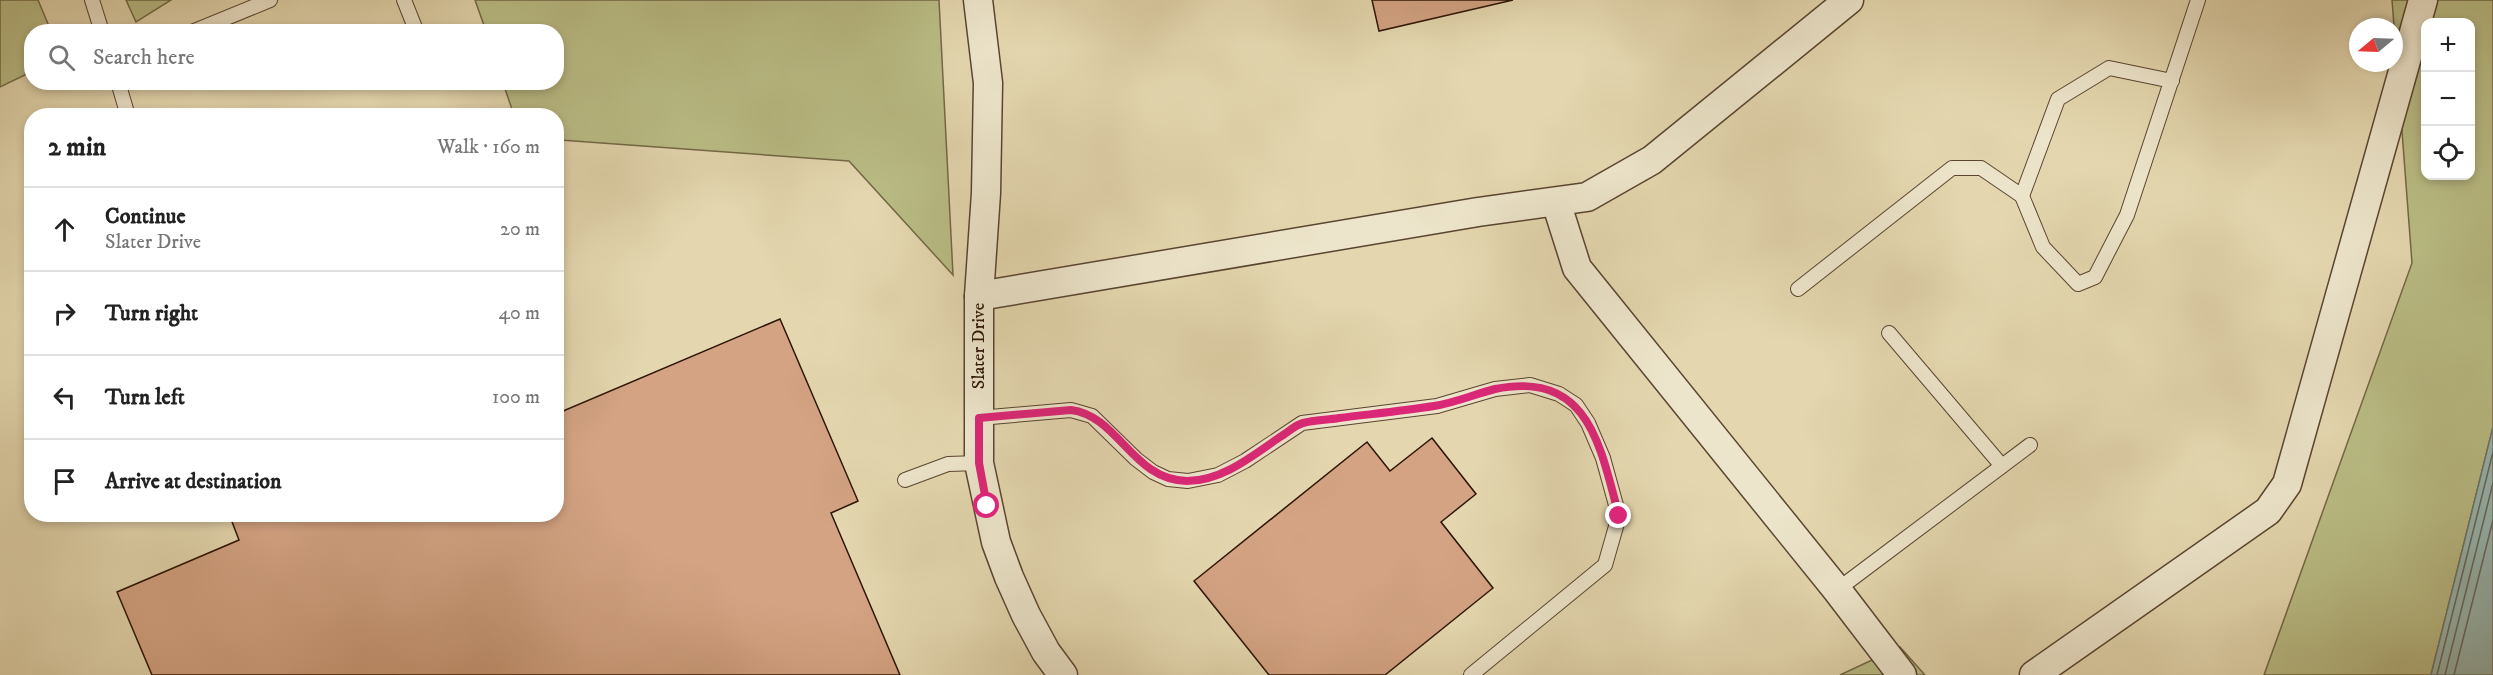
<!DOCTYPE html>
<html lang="en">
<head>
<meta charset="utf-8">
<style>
  :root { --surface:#fff; --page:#f6f6f6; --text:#222; --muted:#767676; --line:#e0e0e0 }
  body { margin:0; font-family:"IM FELL DW Pica",serif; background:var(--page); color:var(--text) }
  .controls { position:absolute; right:18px; top:18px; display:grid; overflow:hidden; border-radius:12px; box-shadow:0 3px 9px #0003 }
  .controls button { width:54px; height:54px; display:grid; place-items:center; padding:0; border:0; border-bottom:2px solid var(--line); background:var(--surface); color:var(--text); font:30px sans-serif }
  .compass { position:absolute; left:2349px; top:18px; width:54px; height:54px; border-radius:50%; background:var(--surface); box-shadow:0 3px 9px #0003; rotate:251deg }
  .stop { position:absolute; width:18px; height:18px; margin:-14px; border:4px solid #db2777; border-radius:50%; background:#fff }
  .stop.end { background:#db2777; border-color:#fff; box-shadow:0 2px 6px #0008 }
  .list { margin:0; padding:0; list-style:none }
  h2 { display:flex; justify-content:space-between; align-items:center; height:78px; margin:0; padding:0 24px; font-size:26px }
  h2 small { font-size:20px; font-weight:400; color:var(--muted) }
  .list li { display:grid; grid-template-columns:39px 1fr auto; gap:18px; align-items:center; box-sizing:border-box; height:84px; padding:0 24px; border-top:2px solid var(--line) }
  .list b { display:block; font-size:22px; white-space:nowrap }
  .list p { margin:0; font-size:20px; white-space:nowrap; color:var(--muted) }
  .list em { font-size:20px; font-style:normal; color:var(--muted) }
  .icon { flex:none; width:33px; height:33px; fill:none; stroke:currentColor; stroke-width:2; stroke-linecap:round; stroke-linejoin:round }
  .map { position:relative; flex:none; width:2493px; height:675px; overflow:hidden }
  .search { position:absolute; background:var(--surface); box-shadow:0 3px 9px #0003; left:24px; top:24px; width:540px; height:66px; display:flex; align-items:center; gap:15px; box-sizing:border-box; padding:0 21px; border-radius:24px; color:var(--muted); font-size:22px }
  .panel { position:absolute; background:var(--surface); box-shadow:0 3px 9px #0003; left:24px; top:108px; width:540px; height:414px; border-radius:24px }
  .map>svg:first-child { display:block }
  .green { fill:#babd86; stroke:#736846; stroke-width:1.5; fill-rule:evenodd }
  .water { fill:#97b8b3; stroke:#6c766e; stroke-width:1.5 }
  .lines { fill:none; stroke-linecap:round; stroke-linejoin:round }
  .shore { stroke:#62665c; stroke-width:1.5 }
  .building { fill:#d3a383; stroke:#2c1406; stroke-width:1.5 }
  .lane-casing { stroke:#5a4530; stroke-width:16 }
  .street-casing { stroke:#5a4530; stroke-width:31 }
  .lane { stroke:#ede5cb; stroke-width:14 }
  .street { stroke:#ede5cb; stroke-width:28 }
  .route { stroke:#db2777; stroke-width:8 }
  .labels { text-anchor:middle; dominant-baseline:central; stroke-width:5; stroke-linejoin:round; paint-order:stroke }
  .street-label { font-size:18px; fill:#2c1406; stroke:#ede5cb }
</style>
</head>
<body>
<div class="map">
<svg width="2493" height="675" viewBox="0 0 2493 675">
  <rect width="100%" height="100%" fill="#e4d7af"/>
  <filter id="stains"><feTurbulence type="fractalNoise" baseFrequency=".00333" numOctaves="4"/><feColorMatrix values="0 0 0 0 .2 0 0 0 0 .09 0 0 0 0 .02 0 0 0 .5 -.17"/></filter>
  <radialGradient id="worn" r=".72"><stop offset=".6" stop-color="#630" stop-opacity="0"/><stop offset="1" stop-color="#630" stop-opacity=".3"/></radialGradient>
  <!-- green -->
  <g class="green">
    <polygon points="0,0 38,0 51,31 32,32 31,72 0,87"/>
    <polygon points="126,0 171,0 136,22"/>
    <polygon points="475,0 939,0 953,275 849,161 560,140 557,139 556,116 514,115 503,83 556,82 556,32 486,31"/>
    <path d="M 2392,0 L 2493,0 L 2493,427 L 2431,675 L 2264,675 L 2412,263 ZM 2426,22 L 2470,22 L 2470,176 L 2426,176 Z"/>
    <polygon points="1900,647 1925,675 1840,675"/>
  </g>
  <!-- water -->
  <polygon class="water" points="2493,427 2493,675 2431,675"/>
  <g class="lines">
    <!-- shore -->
    <g class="shore">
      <polyline points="2437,675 2493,452"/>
      <polyline points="2445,675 2493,483"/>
      <polyline points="2454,675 2493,520"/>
    </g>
  </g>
  <!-- building -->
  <g class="building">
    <polygon points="1372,0 1513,0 1379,31"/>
    <polygon points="780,319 858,501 831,513 900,675 152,675 117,592 239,540 229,514 556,514 556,414"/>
    <polygon points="1432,438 1476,494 1441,522 1493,588 1385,675 1269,675 1194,581 1367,442 1390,471"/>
  </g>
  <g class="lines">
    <defs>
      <g id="lane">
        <polyline points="92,0 102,32"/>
        <polyline points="404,0 416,30"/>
        <polyline points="192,32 270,0"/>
        <polyline points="2172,81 2109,68 2058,99 2022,196 2043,247 2078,284 2095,277 2127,215 2198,0"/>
        <polyline points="118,82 128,116"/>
        <polyline points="1798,289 1952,168 1981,168 2022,196"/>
        <polyline points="1889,333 2002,466"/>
        <polyline points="979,418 1071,410 1092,416 1136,459 1153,472 1168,479 1188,481 1218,475 1245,461 1302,423 1437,406 1495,389 1530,385 1559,394 1576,405 1588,423 1603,458 1619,516 1605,565 1471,675"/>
        <polyline points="905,480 948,464 979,463"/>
        <polyline points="1837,590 2030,445"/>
      </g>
      <g id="street">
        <polyline points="978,0 988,83 986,193 979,296 979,463 996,542 1009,577 1026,615 1046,652 1063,675"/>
        <polyline points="1556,202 1577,268 1837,590 1902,675"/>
        <polyline points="979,296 1478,212 1587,197 1652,160 1849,0"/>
        <polyline points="2034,675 2268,511 2287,484 2423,0"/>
      </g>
    </defs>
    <!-- lane casing -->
    <use href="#lane" class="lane-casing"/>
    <!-- street casing -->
    <use href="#street" class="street-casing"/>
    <!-- lane -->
    <use href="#lane" class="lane"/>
    <!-- street -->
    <use href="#street" class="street"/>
  </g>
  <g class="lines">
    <!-- route -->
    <path class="route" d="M 987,506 L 979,463 L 979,418 L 1071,410 C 1119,416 1132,480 1187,481 C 1222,481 1252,456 1280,437 C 1287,433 1295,425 1303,423 C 1314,420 1328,420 1339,418 C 1371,414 1403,411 1434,406 C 1455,403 1475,394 1495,389 C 1589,370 1600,446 1619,516"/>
  </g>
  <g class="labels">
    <!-- street labels -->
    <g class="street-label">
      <text transform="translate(979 346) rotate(-90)">Slater Drive</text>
    </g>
  </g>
  <rect width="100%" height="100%" filter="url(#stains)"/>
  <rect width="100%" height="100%" fill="url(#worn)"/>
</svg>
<div class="controls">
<button>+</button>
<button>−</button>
<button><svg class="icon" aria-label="locate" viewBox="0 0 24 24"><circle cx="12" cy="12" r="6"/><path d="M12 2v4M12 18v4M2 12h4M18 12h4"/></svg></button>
</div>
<svg class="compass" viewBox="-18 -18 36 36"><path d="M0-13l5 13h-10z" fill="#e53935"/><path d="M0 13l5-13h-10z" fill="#767676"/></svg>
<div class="stop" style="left:987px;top:506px"></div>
<div class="stop end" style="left:1619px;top:516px"></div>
<div class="search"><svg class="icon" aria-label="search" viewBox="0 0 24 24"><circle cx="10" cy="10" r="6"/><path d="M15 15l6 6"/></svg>Search here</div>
<section class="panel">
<h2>2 min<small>Walk · 160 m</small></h2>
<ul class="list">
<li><svg class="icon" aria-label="ahead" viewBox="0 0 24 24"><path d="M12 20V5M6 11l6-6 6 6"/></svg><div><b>Continue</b><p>Slater Drive</p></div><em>20 m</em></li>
<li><svg class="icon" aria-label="right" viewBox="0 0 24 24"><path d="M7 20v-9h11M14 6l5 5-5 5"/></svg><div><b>Turn right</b></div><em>40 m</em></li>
<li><svg class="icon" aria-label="left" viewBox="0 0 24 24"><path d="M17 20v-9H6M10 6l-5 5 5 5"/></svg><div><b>Turn left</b></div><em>100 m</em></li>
<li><svg class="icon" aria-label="arrive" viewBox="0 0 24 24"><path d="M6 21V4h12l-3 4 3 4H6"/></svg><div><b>Arrive at destination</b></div></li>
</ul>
</section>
</div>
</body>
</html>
